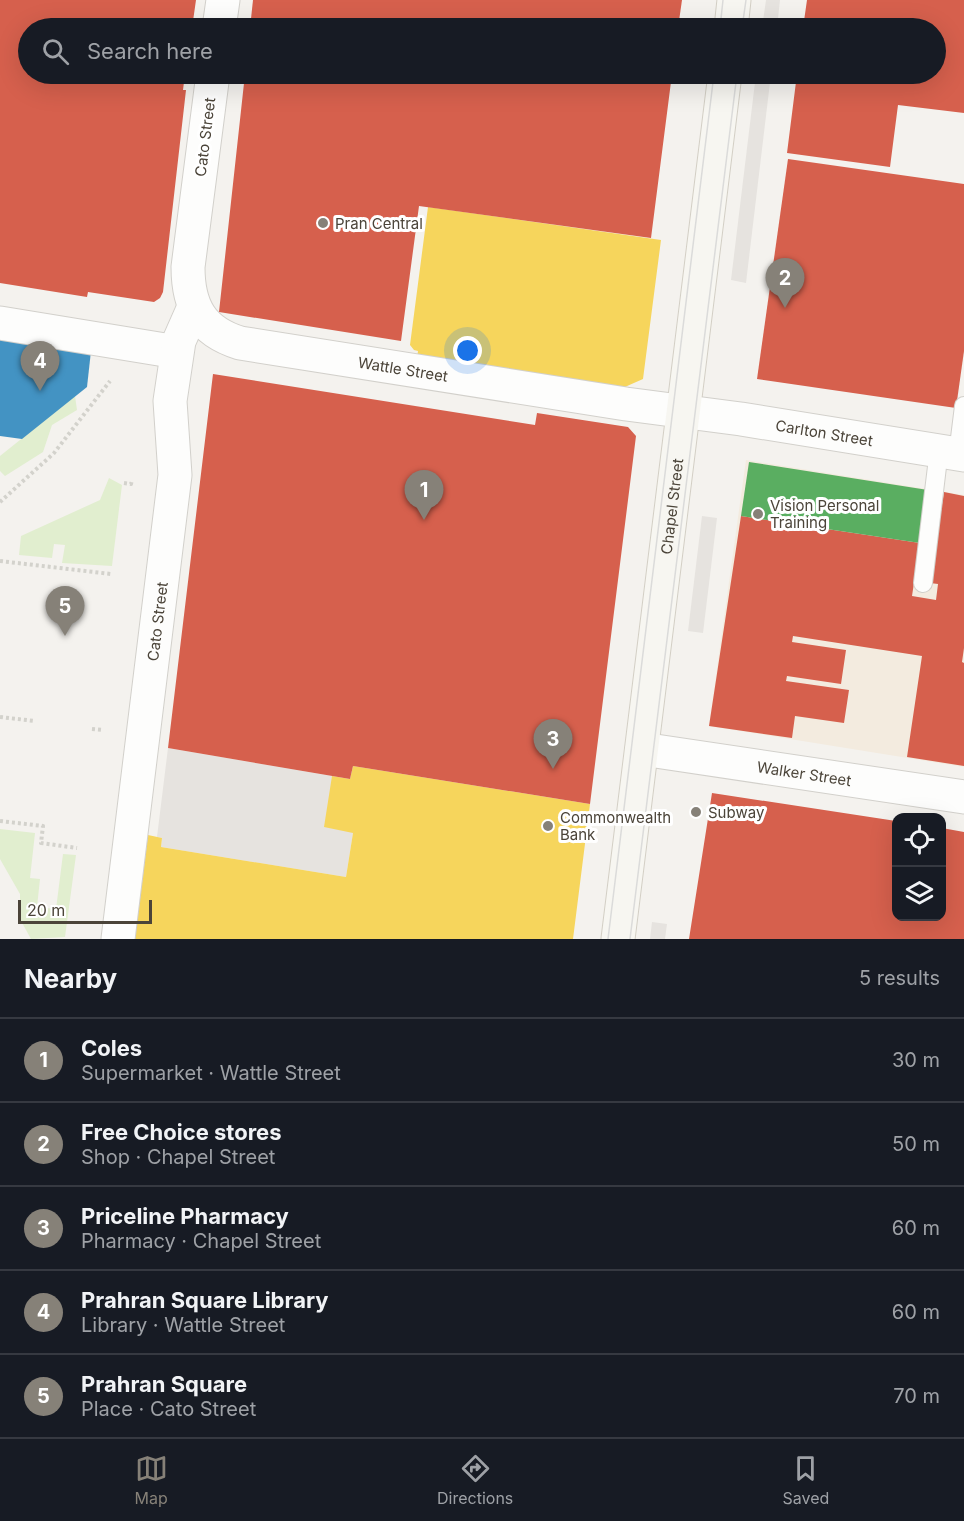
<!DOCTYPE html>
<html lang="en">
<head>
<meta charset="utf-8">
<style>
  :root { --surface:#171b24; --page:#242831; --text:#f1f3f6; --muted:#9ea1a6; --line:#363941; --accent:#868178 }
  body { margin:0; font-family:Inter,sans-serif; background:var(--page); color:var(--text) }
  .controls { position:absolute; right:18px; bottom:18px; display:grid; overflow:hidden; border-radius:12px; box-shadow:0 6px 24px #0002 }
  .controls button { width:54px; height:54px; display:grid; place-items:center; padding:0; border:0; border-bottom:2px solid var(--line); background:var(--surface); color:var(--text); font:30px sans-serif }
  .scale { position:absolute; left:18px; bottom:15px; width:134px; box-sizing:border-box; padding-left:6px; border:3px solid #4b4439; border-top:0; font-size:16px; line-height:21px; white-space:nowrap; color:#4b4439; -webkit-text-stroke:4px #fff; paint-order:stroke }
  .you { position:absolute; left:468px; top:351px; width:21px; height:21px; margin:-15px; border:4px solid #fff; border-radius:50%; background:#1a73e8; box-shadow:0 0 0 9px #1a73e833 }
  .badge { display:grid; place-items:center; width:39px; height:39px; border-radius:50%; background:var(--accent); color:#fff; font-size:20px; font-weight:700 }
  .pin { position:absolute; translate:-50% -50px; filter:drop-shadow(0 2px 3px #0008) }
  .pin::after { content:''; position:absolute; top:32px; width:21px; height:18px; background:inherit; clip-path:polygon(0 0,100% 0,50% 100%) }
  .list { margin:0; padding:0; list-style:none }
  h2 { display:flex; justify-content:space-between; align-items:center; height:78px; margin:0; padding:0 24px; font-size:26px }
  h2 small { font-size:20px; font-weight:400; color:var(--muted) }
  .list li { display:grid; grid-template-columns:39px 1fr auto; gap:18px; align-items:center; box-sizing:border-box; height:84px; padding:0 24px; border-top:2px solid var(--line) }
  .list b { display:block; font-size:22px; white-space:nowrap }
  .list p { margin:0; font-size:20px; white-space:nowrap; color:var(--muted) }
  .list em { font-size:20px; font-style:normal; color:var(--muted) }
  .icon { flex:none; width:33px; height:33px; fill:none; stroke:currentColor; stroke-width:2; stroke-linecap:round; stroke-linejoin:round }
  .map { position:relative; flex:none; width:964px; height:939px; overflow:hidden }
  .search { position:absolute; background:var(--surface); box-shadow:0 6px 24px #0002; left:18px; right:18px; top:18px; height:66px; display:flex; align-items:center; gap:15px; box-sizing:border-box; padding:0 21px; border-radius:33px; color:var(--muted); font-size:22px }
  .sheet { height:498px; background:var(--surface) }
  nav { display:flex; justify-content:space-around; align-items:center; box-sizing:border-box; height:84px; border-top:2px solid var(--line); background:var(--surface); font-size:16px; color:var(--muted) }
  nav a { display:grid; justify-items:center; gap:3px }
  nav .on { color:var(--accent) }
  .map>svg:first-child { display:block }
  .commercial { fill:#f3ebdf }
  .green { fill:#e1eecf }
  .parking { fill:#e6e3df }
  .homes { fill:#f6d55c }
  .shops { fill:#d6604d }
  .schools { fill:#4393c3 }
  .public { fill:#5aae61 }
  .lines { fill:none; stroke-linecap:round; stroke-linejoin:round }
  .lane-casing { stroke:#d2d0cb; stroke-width:20 }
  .street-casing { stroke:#d2d0cb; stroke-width:35 }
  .secondary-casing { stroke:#d3cfc5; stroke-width:35 }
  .path { stroke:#d3d2cc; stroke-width:4; stroke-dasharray:3 3; stroke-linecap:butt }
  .lane { stroke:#fdfdfc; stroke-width:18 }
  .street { stroke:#fdfdfc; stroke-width:33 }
  .secondary { stroke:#f7f6f1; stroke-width:33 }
  .tram { stroke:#dbdbda; stroke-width:1.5 }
  .poi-dot { fill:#868178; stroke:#fff; stroke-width:2 }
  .labels { text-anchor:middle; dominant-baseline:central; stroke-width:6; stroke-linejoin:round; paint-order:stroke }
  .street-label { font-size:15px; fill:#4b4439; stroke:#fff }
  .poi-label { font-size:15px; fill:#4b4439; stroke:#fff; text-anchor:start }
</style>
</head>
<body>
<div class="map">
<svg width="964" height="939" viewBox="0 0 964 939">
  <rect width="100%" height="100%" fill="#f4f2ee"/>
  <!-- commercial -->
  <polygon class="commercial" points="746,460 964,495 964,767 709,726"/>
  <!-- green -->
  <g class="green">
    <polygon points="75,396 77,410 52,425 43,452 5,476 0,471 0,456"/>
    <polygon points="109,478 122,485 112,566 62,563 65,545 54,544 52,558 19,555 21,536 100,500"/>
    <polygon points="0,829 35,833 30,878 40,879 37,907 56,909 63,854 76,855 65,937 31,939 20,919 20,894 0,859"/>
  </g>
  <!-- parking -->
  <g class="parking">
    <polygon points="766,0 780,0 777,28 762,28"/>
    <polygon points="756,74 771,74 746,283 731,280"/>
    <polygon points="702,516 717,518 703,633 688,631"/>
    <polygon points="168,748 332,776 353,833 346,877 161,847 162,838 157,837"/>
    <polygon points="652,922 667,924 665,939 650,939"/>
  </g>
  <!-- homes -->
  <g class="homes">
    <polygon points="428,207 661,240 643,379 618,390 417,358 418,351 414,350 410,345"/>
    <polygon points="353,766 590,804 573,939 135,939 148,835 162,838 161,847 346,877 353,833 324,827 332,776 350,779"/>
  </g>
  <!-- shops -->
  <g class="shops">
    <polygon points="0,0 196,0 192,28 28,28 28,74 185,74 183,90 186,90 163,292 160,298 154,302 88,292 87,297 0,283"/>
    <polygon points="253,0 682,0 678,28 250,28"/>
    <polygon points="807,0 964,0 964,113 898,105 890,167 787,153 797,74 936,74 936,28 803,28"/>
    <polygon points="245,74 672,74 651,238 419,206 401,341 219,312"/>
    <polygon points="788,159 964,184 964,351 956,408 757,379"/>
    <polygon points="213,374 535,425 537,413 628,427 636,436 590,804 353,766 350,779 168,748"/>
    <polygon points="944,492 964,496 964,648 962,662 964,663 964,766 907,757 922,656 793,636 792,642 846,650 841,684 787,676 786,681 849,690 844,723 795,716 792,738 709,726 741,516 920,543 912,596 936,600 938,584 930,583"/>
    <polygon points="712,793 896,821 896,916 942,916 942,828 964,832 964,939 689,939"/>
  </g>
  <!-- schools -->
  <polygon class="schools" points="0,336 91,351 87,387 22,439 0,436"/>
  <!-- public -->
  <polygon class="public" points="749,462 928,490 920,543 741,516"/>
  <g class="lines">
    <defs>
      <g id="lane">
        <polyline points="958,454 964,406"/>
        <polyline points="923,583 939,450"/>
      </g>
      <g id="street">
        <polyline points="219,28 223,0"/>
        <path id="s1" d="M 213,74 L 188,267 C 188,306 201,331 240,343 L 626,404 L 741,419 L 964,455"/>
        <polyline points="0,323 165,350"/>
        <path id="s2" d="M 642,749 L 964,797"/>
        <path id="s3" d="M 118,939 L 175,475 L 170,401 L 179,341 L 194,307"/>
      </g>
      <g id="secondary">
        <polyline points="731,28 734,0"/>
        <path id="s4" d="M 618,939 L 725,74"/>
      </g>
    </defs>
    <!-- lane casing -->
    <use href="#lane" class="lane-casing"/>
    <!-- street casing -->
    <use href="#street" class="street-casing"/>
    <!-- secondary casing -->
    <use href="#secondary" class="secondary-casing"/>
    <!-- path -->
    <g class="path">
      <polyline points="124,483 131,484 132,480"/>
      <polyline points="0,502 54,453 110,381"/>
      <polyline points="0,561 111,574"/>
      <polyline points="0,717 35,721"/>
      <polyline points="92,729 103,730"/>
      <polyline points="0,821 43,826 41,843 77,848"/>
    </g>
    <!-- lane -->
    <use href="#lane" class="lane"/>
    <!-- street -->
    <use href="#street" class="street"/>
    <!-- secondary -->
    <use href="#secondary" class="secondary"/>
    <!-- tram -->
    <g class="tram">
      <polyline points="720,28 723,0"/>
      <polyline points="742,28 746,0"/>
      <polyline points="608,939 714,74"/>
      <polyline points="630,939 737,74"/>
    </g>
  </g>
  <!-- markers -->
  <g class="poi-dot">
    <circle cx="323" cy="223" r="6"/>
    <circle cx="758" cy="514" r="6"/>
    <circle cx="696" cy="812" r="6"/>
    <circle cx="548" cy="826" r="6"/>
  </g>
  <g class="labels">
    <!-- street labels -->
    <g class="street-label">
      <text transform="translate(205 137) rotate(-83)">Cato Street</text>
      <text stroke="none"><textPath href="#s1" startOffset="460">Wattle Street</textPath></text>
      <text stroke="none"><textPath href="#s1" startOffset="886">Carlton Street</textPath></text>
      <text stroke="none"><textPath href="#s4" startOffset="436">Chapel Street</textPath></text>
      <text stroke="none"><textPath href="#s3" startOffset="320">Cato Street</textPath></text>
      <text stroke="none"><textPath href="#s2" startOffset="164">Walker Street</textPath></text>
    </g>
    <!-- poi labels -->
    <g class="poi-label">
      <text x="335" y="223">Pran Central</text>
      <text x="770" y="505">Vision Personal<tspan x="770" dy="17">Training</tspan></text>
      <text x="708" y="812">Subway</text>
      <text x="560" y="817">Commonwealth<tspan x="560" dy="17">Bank</tspan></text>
    </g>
  </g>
</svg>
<div class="controls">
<button><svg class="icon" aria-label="locate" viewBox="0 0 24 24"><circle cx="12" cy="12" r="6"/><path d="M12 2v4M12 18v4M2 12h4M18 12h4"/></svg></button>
<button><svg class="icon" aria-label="layers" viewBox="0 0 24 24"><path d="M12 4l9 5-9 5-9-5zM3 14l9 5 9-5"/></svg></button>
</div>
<div class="scale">20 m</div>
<div class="you"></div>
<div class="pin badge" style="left:424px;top:520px">1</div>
<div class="pin badge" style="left:785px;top:308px">2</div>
<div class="pin badge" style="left:553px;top:769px">3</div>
<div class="pin badge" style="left:40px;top:391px">4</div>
<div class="pin badge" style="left:65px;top:636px">5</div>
<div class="search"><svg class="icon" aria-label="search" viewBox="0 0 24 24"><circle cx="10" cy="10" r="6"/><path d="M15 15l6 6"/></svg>Search here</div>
</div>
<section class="sheet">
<h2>Nearby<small>5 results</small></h2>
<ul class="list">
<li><span class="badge">1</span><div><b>Coles</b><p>Supermarket · Wattle Street</p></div><em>30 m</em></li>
<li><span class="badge">2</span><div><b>Free Choice stores</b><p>Shop · Chapel Street</p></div><em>50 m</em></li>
<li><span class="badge">3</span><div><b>Priceline Pharmacy</b><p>Pharmacy · Chapel Street</p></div><em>60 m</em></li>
<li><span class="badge">4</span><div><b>Prahran Square Library</b><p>Library · Wattle Street</p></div><em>60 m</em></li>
<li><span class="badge">5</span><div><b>Prahran Square</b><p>Place · Cato Street</p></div><em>70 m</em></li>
</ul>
</section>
<nav>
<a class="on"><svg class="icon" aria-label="map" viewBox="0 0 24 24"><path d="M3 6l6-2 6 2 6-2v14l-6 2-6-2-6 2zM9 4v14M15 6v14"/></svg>Map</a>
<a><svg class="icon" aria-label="directions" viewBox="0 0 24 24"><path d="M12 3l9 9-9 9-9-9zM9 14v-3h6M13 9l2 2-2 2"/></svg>Directions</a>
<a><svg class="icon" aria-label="saved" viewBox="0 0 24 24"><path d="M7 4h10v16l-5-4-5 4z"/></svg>Saved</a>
</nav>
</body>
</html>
